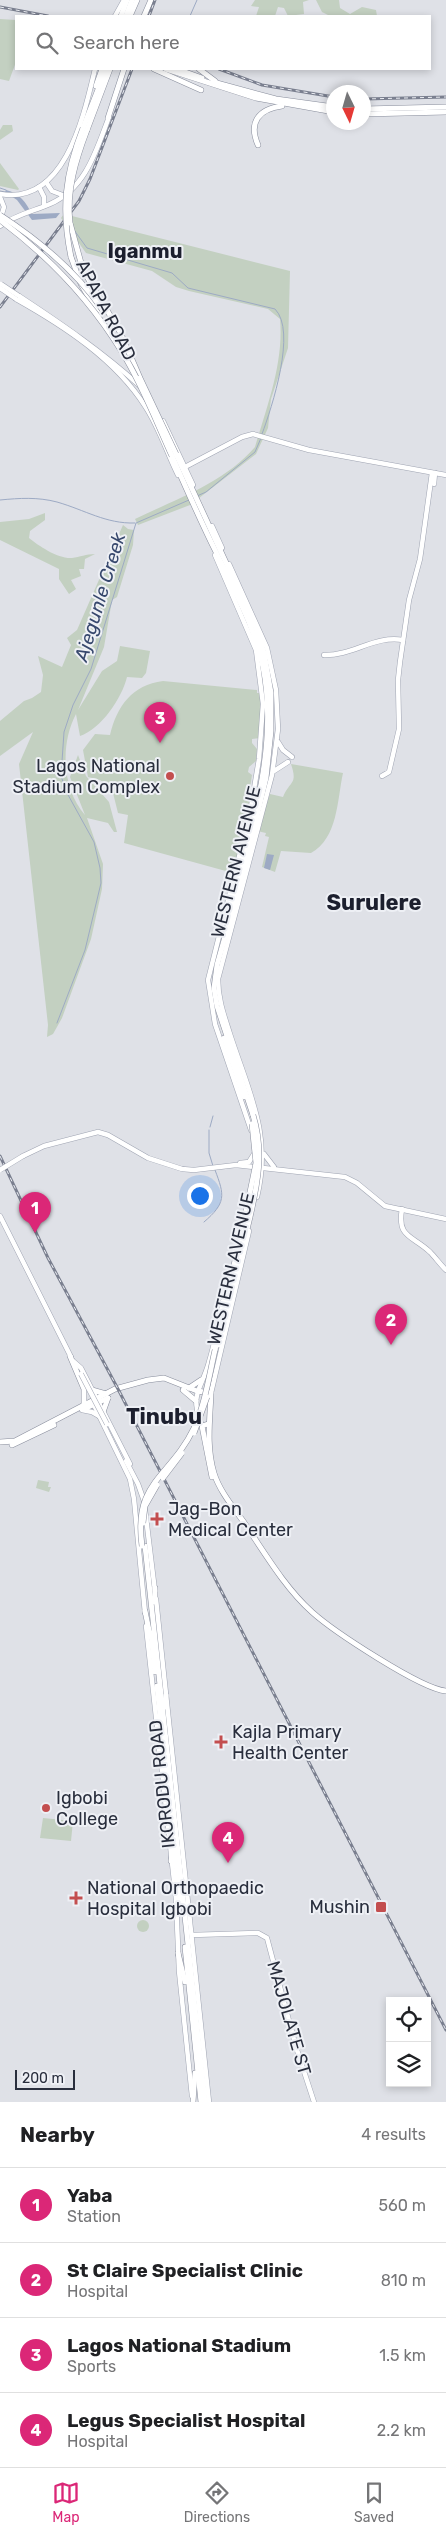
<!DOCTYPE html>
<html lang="en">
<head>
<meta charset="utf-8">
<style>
  :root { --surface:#fff; --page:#f2f2f2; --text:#202124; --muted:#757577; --line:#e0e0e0; --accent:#db2777 }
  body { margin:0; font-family:Rubik,sans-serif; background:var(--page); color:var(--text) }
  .controls { position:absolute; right:15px; bottom:15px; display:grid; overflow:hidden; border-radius:0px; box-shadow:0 2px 8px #0003 }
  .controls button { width:45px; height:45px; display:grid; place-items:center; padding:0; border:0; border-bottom:1px solid var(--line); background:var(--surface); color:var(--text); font:25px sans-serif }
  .compass { position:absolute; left:326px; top:85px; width:45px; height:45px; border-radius:50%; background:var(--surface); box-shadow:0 2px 8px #0003; rotate:175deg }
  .scale { position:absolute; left:15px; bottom:12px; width:60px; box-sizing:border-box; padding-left:5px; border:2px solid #292e3d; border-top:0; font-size:14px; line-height:18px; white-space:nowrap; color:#292e3d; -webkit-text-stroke:4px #eef0f5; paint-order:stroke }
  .you { position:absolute; left:199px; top:1195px; width:18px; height:18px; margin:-12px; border:4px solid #fff; border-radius:50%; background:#1a73e8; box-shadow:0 0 0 8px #1a73e833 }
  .badge { display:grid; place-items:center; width:32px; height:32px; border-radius:50%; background:var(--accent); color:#fff; font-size:16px; font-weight:700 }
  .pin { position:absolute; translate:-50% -41px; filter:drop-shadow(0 1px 2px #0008) }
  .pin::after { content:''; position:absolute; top:26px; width:18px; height:15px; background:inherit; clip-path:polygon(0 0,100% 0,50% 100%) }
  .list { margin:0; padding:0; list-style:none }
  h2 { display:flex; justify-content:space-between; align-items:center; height:65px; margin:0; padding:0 20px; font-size:21px }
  h2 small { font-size:16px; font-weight:400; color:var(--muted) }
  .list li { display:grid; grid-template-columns:32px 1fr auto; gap:15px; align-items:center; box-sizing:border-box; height:75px; padding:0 20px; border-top:1px solid var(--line) }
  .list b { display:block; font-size:19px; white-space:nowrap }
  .list p { margin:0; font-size:16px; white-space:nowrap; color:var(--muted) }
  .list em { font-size:16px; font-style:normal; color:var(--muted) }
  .icon { flex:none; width:28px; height:28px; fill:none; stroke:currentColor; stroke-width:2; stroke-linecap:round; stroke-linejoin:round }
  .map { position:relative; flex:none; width:446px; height:2102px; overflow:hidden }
  .search { position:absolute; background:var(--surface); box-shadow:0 2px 8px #0003; left:15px; right:15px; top:15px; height:55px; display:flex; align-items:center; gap:12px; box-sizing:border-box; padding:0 18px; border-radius:0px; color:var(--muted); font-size:19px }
  .sheet { height:365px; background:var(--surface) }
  nav { display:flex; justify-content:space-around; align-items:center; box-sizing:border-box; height:70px; border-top:1px solid var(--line); background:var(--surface); font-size:14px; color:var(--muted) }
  nav a { display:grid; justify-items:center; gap:2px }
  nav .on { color:var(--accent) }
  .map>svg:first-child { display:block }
  .green { fill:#c3d0c1 }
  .water { fill:#9daac4 }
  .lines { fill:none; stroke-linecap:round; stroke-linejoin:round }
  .stream { stroke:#9daac4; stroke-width:1 }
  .major-casing { stroke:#9fa4b2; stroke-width:5.5 }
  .highway-casing { stroke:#888d9c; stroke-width:6 }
  .major { stroke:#fff; stroke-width:4.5 }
  .highway { stroke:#fff; stroke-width:5 }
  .rail-casing { stroke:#7a7f8f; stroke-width:3 }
  .rail { stroke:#eef0f5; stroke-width:1; stroke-dasharray:4; stroke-linecap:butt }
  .major-bridge-casing { stroke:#9fa4b2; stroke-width:5.5; stroke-linecap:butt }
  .highway-bridge-casing { stroke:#888d9c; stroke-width:6; stroke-linecap:butt }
  .major-bridge { stroke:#fff; stroke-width:4.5 }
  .highway-bridge { stroke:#fff; stroke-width:5 }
  .poi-dot { fill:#c34e4f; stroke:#eef0f5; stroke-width:2 }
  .labels { text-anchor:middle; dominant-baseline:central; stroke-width:4; stroke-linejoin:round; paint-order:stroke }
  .street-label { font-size:18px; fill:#292e3d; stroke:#eef0f5 }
  .poi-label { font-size:18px; fill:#292e3d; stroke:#eef0f5; text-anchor:start }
  .water-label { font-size:19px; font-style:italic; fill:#37486d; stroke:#eef0f5 }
  .quarter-label { font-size:20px; font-weight:bold; fill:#1c1f2e; stroke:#eef0f5 }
  .district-label { font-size:22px; font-weight:bold; fill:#1c1f2e; stroke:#eef0f5 }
</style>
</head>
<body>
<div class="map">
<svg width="446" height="2102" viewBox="0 0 446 2102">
  <rect width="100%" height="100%" fill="#dfe1e7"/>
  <!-- green -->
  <g class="green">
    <polygon points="255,0 309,0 303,2 304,14 288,16 284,8 278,7 275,16 256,16 259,7 251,6"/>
    <polygon points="316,0 339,0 340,8 350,14 362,7 376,10 377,16 330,16 322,12"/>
    <polygon points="0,19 16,20 16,62 9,81 0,79"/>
    <polygon points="3,125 12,125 13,131 0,140 0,130"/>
    <polygon points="0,163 19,189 18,190 0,186"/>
    <path d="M 64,214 L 290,271 L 288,348 L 271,399 L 268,428 L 256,454 L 190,505 L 138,525 L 135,519 C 176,499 224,483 255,447 C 267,406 284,362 280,319 L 268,309 L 189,291 L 176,287 L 152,271 L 86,253 L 61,218 Z"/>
    <path d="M 45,513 L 45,520 L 30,531 L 29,538 C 39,546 58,559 72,558 C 80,557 86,554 95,554 L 85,559 L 84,569 L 79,569 L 81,576 L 71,580 L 76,589 L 69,594 L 59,579 L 59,569 L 0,540 L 0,522 L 29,519 Z"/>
    <path d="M 123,525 L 128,529 L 134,530 L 133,545 L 117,597 L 112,600 L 104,647 L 78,710 L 102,671 L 117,661 L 120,646 L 150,651 L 146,673 L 142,678 L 127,677 C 122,698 101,729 80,736 L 76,714 C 60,744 62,789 85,815 L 70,777 L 78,755 L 86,776 L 109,802 L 117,832 L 114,832 L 108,823 L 87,818 L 103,864 L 102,889 L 91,939 L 62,1018 L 53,1034 L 47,1037 L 48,1025 L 19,764 L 33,732 L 0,756 L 0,721 L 24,701 L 32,698 L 41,692 L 43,675 L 38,656 L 62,667 L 71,645 L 67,638 L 77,630 Z"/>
    <path d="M 163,681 L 257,690 L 257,693 L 261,693 L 260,738 L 252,739 L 252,743 L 257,749 L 256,761 L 249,767 L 248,772 L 252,775 L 250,788 L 252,794 L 233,873 L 124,843 L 128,815 L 118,813 L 112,789 L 100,780 L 88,777 L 83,750 L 95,734 L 110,735 C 117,706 132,685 163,681 Z"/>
    <path d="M 291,764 L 343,773 C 337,801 338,838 311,853 L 281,851 L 275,872 L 262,867 L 269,837 L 265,836 L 266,833 L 257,831 L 270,794 L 283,797 C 290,780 298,785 291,764 Z"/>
    <polygon points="38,1480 49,1482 48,1487 51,1487 49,1492 36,1488"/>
    <polygon points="43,1818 73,1821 71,1841 40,1838"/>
    <circle cx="143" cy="1926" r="6"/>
  </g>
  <!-- water -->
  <g class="water">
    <path d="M 6,190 C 20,193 26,203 32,214 L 60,213 L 56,218 L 32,220 L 17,200 L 5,192 Z"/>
    <polygon points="267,854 274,855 270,870 264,868"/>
  </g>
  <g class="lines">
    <!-- stream -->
    <g class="stream">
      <polyline points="190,16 197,0"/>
      <polyline points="0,188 6,190"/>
      <polyline points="0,191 5,192"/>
      <path d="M 74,230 L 87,248 L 172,273 L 188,288 L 275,309 C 297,331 272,407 262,434"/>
      <polyline points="197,496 206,492 255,452 261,438"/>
      <path d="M 0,500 C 20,498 38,497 57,502 C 85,510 106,524 135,523"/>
      <polyline points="57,1023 85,950 101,883 100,868 94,842 67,793 61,776 64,732 73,705 91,669 136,523 189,500"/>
      <polyline points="210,1127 213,1116"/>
      <polyline points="209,1130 209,1153 213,1166"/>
      <path d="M 204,1222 C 226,1203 225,1196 215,1170"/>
    </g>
    <defs>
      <g id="major">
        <polyline points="115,16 124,0"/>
        <polyline points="46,182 52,191 65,196"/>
        <polyline points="39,187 44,197 44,206"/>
        <path d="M 0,194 C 65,206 84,115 95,69"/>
        <polyline points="0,197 4,207 1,217"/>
        <path d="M 0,226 C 15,215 34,211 50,204 C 86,188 96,151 109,117"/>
        <path d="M 19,296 C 63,325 101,351 140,386"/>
        <path d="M 16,299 C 64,326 115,359 145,406 C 159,427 167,453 178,475"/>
        <polyline points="163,421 193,485"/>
        <polyline points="185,467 242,437 253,434 309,450 446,475"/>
        <polyline points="434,484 435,473"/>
        <polyline points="212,526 222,548"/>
        <polyline points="215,555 256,650 263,704 259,759 250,813 208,980 215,1024 251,1130"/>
        <path d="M 229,564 L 267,648 L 276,690 L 278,729 L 272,775 L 218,979 C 218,999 224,1015 230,1034 C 249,1093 272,1134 257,1197"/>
        <path d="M 324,655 C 352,656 375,635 403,640"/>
        <polyline points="278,742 283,750 292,757"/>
        <polyline points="274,771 288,762"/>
        <polyline points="382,776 389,772 399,729 398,680 400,662 409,600 420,559 432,473"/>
        <polyline points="264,1154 274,1167"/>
        <polyline points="23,1156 44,1146 98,1132 108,1135 148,1158 182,1169 194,1170 236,1165 345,1177 357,1183 385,1206 446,1219"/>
        <polyline points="240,1163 249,1162 254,1154"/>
        <path d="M 402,1209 C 397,1238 412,1235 430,1252 C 435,1257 440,1264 446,1270"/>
        <polyline points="0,1216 71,1357"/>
        <polyline points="73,1361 81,1368 130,1464"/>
        <polyline points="211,1393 249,1231"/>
        <polyline points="93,1403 130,1479 134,1499 145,1613"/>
        <polyline points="82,1410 92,1412 99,1416"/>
        <path d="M 202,1426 C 189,1393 201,1391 209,1362 C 215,1342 219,1322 223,1301"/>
        <polyline points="126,1461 138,1484 144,1501 155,1591"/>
        <polyline points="156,1599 209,2102"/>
        <polyline points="146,1626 176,1899 179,1971 192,2096"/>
        <polyline points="192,1935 258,1933 267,1938 296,2047 314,2102"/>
      </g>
      <g id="highway">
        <polyline points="121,16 127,0"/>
        <polyline points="126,16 132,0"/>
        <polyline points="130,16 137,0"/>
        <polyline points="144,16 151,0"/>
        <polyline points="154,69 201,90"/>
        <polyline points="166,69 256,98 334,112"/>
        <polyline points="177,69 202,78"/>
        <polyline points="199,69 215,81"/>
        <polyline points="213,82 276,99 334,107"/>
        <polyline points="96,86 102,69"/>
        <polyline points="364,109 446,107"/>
        <polyline points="364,114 446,112"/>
        <polyline points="108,118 124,69"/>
        <polyline points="83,128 106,69"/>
        <polyline points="87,130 110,69"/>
        <path d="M 258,145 C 248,122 259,109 282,106"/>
        <polyline points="70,223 83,270 120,332 140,378"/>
        <polyline points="71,257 81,284 99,315"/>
        <polyline points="176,454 256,628 264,653 271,693 271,731 266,778 244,870 217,965 214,988 217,1006 253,1115"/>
        <path d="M 172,456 C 186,488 200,520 216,552 C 233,589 255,626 263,667 C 280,752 247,842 225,923"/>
        <polyline points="224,1038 244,1097"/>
        <polyline points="219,1345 250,1217"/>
        <polyline points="215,1350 245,1216"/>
        <polyline points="70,1356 84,1389 84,1406"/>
        <polyline points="189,1388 201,1380"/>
        <polyline points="92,1390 106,1394"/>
        <polyline points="183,1390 196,1401"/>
        <polyline points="84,1409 108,1398"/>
        <polyline points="103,1412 108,1398"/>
        <polyline points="208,1424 202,1426 212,1477"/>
        <path d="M 0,1442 L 15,1441 L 115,1389 L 148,1380 L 164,1378 L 197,1391 L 211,1393 C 210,1420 206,1446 214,1473 C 219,1490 233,1507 243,1521 C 264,1552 285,1588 312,1612 C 333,1631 421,1689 446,1691"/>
        <polyline points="12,1445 54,1425"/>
        <polyline points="145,1546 205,2102"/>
        <polyline points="155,1602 155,1588"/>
        <polyline points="145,1611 150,1635"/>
        <polyline points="151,1633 155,1672"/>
        <polyline points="157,1686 180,1901"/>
        <polyline points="165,1707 166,1695"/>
        <polyline points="159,1739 159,1751"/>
        <polyline points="171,1861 173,1850"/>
        <polyline points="185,1947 201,2102"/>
        <polyline points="178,1953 185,1982"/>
        <polyline points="193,2102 195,2073"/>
      </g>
    </defs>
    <!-- major casing -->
    <use href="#major" class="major-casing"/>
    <!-- highway casing -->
    <use href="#highway" class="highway-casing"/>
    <!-- major -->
    <use href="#major" class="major"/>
    <!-- highway -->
    <use href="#highway" class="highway"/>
    <defs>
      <g id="rail">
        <polyline points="0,7 48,16"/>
        <polyline points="149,16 155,0"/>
        <polyline points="219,69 262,85 334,97"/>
        <polyline points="364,99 446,97"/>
        <polyline points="0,307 79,201 90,179 132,69"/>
        <polyline points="0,1156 48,1258 118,1389 446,2030"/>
      </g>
    </defs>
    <!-- rail casing -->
    <use href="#rail" class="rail-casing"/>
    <!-- rail -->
    <use href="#rail" class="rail"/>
    <defs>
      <g id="major-bridge">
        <polyline points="1,284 19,296"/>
        <polyline points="0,288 16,299"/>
        <polyline points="0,1170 23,1156"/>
        <polyline points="81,1374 107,1424"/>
      </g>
      <g id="highway-bridge">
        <path d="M 0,215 C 40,241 75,270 102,309"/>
        <path d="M 0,220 C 48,256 91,301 122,352 C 142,384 156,421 172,456"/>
        <path d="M 70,223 C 66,191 76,159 87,130"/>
        <path d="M 71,257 C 61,209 65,174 83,128"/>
        <polyline points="140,378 176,454"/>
        <polyline points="245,1216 256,1163 252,1124"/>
        <path d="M 250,1217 C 258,1182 264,1151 253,1115"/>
        <polyline points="194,1433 207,1397"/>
        <polyline points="163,1478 182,1453"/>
        <polyline points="143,1523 145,1506 157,1485"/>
        <path d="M 142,1546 C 133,1481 170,1478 194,1428 C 205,1404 209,1376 215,1350"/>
      </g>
    </defs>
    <!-- major-bridge casing -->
    <use href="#major-bridge" class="major-bridge-casing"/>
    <!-- highway-bridge casing -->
    <use href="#highway-bridge" class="highway-bridge-casing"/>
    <!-- major-bridge -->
    <use href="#major-bridge" class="major-bridge"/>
    <!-- highway-bridge -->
    <use href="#highway-bridge" class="highway-bridge"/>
  </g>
  <!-- markers -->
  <g class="poi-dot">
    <circle cx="170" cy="776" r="5"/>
    <path d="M154.5 1511.5h5v5h5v5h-5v5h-5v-5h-5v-5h5z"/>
    <path d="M218.5 1734.5h5v5h5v5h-5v5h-5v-5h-5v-5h5z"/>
    <circle cx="46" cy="1808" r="5"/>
    <path d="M73.5 1890.5h5v5h5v5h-5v5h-5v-5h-5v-5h5z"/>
    <rect x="375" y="1901" width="12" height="12" rx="2.5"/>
  </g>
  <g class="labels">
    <!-- street labels -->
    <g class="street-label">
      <text transform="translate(106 310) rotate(63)">APAPA ROAD</text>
      <text transform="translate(236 862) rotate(-76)">WESTERN AVENUE</text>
      <text transform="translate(231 1269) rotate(-77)">WESTERN AVENUE</text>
      <text transform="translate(162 1784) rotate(-96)">IKORODU ROAD</text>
      <text transform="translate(289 2018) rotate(74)">MAJOLATE ST</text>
    </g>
    <!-- poi labels -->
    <g class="poi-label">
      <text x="160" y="766" text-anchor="end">Lagos National<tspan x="160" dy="21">Stadium Complex</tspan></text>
      <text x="168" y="1509">Jag-Bon<tspan x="168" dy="21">Medical Center</tspan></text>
      <text x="232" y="1732">Kajla Primary<tspan x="232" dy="21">Health Center</tspan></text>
      <text x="56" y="1798">Igbobi<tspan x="56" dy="21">College</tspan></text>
      <text x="87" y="1888">National Orthopaedic<tspan x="87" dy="21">Hospital Igbobi</tspan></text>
      <text x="370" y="1907" text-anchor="end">Mushin</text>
    </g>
    <!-- water labels -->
    <g class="water-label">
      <text transform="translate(100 597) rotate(-73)">Ajegunle Creek</text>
    </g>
    <!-- quarter labels -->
    <g class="quarter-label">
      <text x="145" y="251">Iganmu</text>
    </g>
    <!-- district labels -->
    <g class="district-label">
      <text x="374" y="902">Surulere</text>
      <text x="164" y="1416">Tinubu</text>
    </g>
  </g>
</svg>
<div class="controls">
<button><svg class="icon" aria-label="locate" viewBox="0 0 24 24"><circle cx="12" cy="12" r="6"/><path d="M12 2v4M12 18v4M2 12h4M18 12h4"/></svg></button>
<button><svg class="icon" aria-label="layers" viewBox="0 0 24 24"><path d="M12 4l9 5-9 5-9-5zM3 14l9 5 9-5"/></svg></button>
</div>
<svg class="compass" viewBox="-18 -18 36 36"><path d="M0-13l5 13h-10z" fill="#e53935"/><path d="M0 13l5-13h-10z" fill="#757577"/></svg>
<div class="scale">200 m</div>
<div class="you"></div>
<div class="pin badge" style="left:35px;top:1233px">1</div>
<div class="pin badge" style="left:391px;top:1345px">2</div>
<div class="pin badge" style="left:160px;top:743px">3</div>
<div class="pin badge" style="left:228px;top:1863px">4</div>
<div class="search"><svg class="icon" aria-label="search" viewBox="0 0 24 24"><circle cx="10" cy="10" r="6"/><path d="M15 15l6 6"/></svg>Search here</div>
</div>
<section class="sheet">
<h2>Nearby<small>4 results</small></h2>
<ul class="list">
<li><span class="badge">1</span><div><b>Yaba</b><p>Station</p></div><em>560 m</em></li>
<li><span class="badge">2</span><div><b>St Claire Specialist Clinic</b><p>Hospital</p></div><em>810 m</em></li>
<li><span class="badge">3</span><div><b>Lagos National Stadium</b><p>Sports</p></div><em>1.5 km</em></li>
<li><span class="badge">4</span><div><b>Legus Specialist Hospital</b><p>Hospital</p></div><em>2.2 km</em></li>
</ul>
</section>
<nav>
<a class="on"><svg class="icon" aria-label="map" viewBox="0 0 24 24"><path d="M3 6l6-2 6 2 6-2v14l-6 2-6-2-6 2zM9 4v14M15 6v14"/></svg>Map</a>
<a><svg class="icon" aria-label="directions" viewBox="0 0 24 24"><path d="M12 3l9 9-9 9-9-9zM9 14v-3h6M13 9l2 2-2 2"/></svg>Directions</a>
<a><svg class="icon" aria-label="saved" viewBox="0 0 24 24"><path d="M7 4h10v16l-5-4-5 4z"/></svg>Saved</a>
</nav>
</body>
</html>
